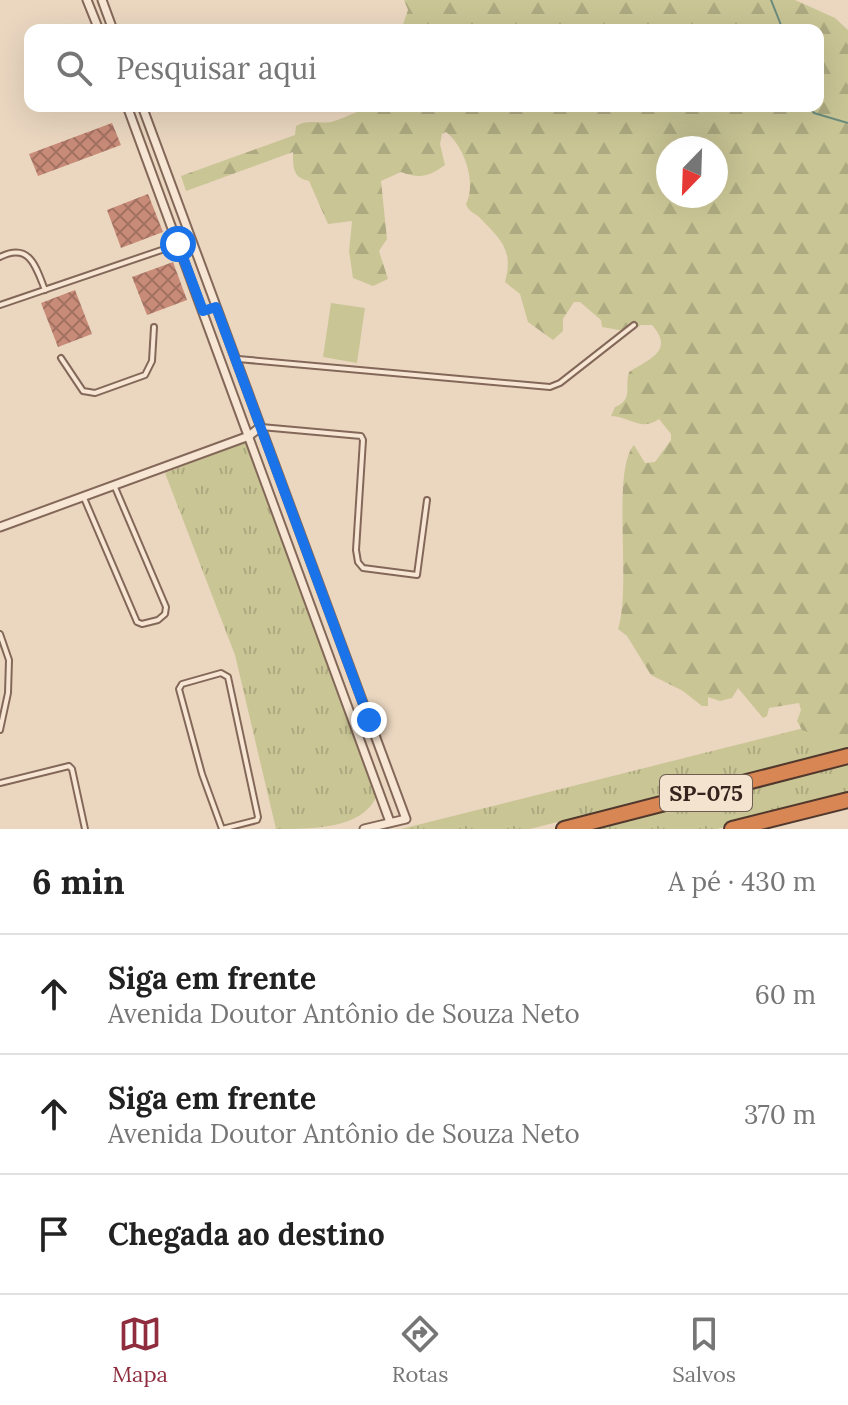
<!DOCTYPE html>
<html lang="pt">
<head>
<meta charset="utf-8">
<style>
  :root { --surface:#fff; --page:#f6f6f6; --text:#222; --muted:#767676; --line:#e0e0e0; --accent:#8f2c3e }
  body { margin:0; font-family:Lora,serif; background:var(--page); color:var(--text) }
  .compass { position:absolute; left:656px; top:136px; width:72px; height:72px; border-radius:50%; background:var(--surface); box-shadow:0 8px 32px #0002; rotate:203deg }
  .stop { position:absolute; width:24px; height:24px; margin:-18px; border:6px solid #1a73e8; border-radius:50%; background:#fff }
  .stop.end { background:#1a73e8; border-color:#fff; box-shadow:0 2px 8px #0008 }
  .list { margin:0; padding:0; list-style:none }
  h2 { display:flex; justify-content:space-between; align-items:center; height:104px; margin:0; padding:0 32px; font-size:34px }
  h2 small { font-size:26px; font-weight:400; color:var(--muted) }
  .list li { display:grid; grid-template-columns:52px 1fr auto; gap:24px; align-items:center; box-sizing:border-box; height:120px; padding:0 32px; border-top:2px solid var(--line) }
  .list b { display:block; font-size:30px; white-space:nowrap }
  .list p { margin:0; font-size:26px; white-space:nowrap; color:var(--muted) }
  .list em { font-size:26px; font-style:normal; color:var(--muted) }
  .icon { flex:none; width:44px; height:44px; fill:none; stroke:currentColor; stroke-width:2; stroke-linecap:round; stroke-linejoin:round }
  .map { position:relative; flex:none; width:848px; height:829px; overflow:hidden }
  .search { position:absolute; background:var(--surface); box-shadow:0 8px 32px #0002; left:24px; right:24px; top:24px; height:88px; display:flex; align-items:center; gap:20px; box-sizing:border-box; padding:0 28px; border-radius:16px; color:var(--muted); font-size:30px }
  .sheet { height:464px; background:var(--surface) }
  nav { display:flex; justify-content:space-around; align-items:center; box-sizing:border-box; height:112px; border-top:2px solid var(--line); background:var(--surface); font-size:22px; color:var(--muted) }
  nav a { display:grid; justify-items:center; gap:4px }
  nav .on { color:var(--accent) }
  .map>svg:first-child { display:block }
  .grass { fill:url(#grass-tufts) }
  .forest { fill:url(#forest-firs); fill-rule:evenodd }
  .park { fill:#c9c595 }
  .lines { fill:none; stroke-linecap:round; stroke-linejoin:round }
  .stream { stroke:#6b8b7d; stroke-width:2 }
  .building { fill:url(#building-cross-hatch) }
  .service-casing { stroke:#836859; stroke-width:8 }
  .minor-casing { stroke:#836859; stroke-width:11 }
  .motorway-casing { stroke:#51382d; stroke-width:18 }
  .service { stroke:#f7e6d3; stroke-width:4 }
  .minor { stroke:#f7e6d3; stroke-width:7 }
  .motorway { stroke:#d88654; stroke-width:14 }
  .route { stroke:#1a73e8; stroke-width:10 }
  .labels { text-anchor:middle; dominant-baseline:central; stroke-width:6; stroke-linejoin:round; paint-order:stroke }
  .shield { fill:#f3e3cf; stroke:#6d5d52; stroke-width:2 }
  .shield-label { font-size:22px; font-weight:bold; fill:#34241d }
</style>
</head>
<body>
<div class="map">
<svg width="848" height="829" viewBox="0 0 848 829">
  <defs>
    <pattern id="grass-tufts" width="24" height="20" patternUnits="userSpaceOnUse" patternTransform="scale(2)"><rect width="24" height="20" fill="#c9c595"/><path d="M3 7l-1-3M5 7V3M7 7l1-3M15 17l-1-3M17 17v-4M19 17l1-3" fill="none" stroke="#ada980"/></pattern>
    <pattern id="forest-firs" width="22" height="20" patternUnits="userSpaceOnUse" patternTransform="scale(2)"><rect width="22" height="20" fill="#c9c595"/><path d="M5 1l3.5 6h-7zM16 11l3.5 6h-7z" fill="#ada980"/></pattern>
    <pattern id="building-cross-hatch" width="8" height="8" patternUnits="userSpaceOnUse" patternTransform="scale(2)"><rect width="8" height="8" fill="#c88b78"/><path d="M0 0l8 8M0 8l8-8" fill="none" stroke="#a37162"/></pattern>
  </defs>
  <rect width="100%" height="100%" fill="#ebd7c0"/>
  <!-- grass -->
  <g class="grass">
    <path d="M 247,441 L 376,797 C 362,829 313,829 276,829 L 235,655 L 165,473 Z"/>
    <polygon points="848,717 848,748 530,829 401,829"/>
    <polygon points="848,764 848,796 717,829 594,829"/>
  </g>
  <!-- forest -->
  <path class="forest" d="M 404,0 L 795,0 L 835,18 L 848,30 L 848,737 L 825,738 L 802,730 L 797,721 L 801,710 L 799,703 L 769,708 L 767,716 L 763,718 L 738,688 L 732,698 L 720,701 L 708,697 L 708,706 L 702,706 L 683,691 L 651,675 L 627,636 L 618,629 C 632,587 611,471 634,445 L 645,463 L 655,462 L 671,440 L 671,434 L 659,419 C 641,432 631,417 611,416 L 615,407 C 634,399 624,387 629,372 C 649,359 675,351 652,325 L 641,325 L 630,332 L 602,327 L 601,320 L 580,302 L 574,302 L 563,319 L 563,331 L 553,340 L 528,322 L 520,294 L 505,282 C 514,249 500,239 479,217 C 473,212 469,212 466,204 C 477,182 464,146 446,132 L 442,134 L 440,144 L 445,165 C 429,177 419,179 401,172 L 381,181 L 387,239 L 379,251 L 388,279 L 373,286 L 353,278 L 349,251 L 352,221 L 328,224 L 309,181 C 292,178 293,166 293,152 L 186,191 L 181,176 L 295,135 L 296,126 C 309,119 317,124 331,122 C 339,120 349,115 357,112 L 356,106 L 818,106 L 818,30 L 401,30 L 408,10 ZM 668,148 L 716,148 L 716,196 L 668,196 Z"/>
  <!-- park -->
  <polygon class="park" points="331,303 365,308 357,363 323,357"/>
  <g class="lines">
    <!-- stream -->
    <g class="stream">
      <polyline points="771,0 783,30"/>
      <polyline points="808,106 814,113 848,123"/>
    </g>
  </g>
  <!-- building -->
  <g class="building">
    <polygon points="112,123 121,145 38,176 29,154"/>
    <polygon points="148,194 163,232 121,248 107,210"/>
    <polygon points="173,262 187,300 147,315 132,277"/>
    <polygon points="75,290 92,334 58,347 41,303"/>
  </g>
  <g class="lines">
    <defs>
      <g id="service">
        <path d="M 0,257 C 30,242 36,267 45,290"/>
        <polyline points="0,305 191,240"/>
        <polyline points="61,358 83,391 95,393 145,375 152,361 154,327"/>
        <polyline points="238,359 550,387 560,383 634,325"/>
        <polyline points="261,427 361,436 363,440 356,550 358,562 363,568 417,575 427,500"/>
        <polyline points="84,498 137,622 142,624 158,620 165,614 166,607 114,485"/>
        <polyline points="0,634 9,660 8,693 0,730"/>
        <polygon points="221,673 228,677 258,817 257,820 222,829 202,774 179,689 182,684"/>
        <polyline points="0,783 69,766 72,769 85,829"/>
      </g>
      <g id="minor">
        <polyline points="87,0 99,30"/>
        <polyline points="102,0 113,30"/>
        <polyline points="127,106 390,822"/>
        <polyline points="142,106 406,819 364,829"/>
        <polyline points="0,527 249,436 260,427"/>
      </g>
      <g id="motorway">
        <polyline points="564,829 848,756"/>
        <polyline points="732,829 848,800"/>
      </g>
    </defs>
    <!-- service casing -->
    <use href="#service" class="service-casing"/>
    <!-- minor casing -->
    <use href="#minor" class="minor-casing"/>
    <!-- motorway casing -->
    <use href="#motorway" class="motorway-casing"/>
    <!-- service -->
    <use href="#service" class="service"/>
    <!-- minor -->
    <use href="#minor" class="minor"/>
    <!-- motorway -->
    <use href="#motorway" class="motorway"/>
  </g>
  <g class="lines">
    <!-- route -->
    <polyline class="route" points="178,244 203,311 216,307 369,720"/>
  </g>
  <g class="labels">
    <!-- shield labels -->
    <rect class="shield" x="660" y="775" width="92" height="36" rx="6"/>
    <g class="shield-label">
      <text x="706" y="793">SP-075</text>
    </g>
  </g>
</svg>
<svg class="compass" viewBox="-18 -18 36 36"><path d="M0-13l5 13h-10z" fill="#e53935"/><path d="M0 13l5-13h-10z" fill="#767676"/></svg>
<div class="stop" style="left:178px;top:244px"></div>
<div class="stop end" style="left:369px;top:720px"></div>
<div class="search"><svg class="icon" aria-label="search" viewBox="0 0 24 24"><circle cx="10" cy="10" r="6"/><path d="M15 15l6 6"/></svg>Pesquisar aqui</div>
</div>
<section class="sheet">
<h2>6 min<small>A pé · 430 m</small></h2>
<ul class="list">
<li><svg class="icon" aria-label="ahead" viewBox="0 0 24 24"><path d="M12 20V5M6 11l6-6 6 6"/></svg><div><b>Siga em frente</b><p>Avenida Doutor Antônio de Souza Neto</p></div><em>60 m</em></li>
<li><svg class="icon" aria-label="ahead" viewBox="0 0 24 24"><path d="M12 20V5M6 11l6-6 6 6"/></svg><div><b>Siga em frente</b><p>Avenida Doutor Antônio de Souza Neto</p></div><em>370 m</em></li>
<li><svg class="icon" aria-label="arrive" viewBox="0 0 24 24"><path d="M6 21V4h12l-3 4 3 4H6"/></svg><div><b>Chegada ao destino</b></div></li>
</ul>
</section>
<nav>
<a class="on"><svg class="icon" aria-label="map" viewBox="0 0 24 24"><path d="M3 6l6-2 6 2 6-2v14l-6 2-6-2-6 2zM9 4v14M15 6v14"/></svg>Mapa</a>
<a><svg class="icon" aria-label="directions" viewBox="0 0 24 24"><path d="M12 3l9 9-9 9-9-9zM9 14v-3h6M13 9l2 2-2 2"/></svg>Rotas</a>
<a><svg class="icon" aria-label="saved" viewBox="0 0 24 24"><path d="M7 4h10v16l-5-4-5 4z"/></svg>Salvos</a>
</nav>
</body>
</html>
